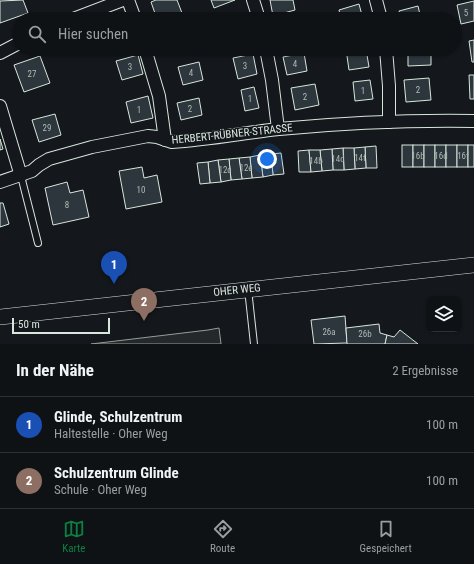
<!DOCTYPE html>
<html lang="de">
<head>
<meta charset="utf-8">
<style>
  :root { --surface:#0f1215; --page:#1d2022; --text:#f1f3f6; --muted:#9b9ea0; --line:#2f3234; --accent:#0b8043 }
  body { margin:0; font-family:"Roboto Condensed",sans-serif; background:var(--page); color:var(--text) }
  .controls { position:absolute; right:12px; bottom:12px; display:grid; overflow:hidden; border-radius:8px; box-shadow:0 1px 3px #0004 }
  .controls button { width:36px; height:36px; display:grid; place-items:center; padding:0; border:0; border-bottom:1px solid var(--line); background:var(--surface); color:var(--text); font:20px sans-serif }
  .scale { position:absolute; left:12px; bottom:10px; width:98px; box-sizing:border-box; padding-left:4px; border:2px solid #d8e6dc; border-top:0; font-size:11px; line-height:14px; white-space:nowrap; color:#d8e6dc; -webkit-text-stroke:3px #14181c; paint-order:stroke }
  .you { position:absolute; left:267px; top:159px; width:14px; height:14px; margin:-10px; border:3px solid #fff; border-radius:50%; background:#1a73e8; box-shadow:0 0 0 6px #1a73e833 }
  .badge { display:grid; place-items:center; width:26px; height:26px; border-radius:50%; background:var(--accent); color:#fff; font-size:13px; font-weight:700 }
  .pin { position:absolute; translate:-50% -33px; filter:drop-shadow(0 1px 2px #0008) }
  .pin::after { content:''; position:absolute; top:21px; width:14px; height:12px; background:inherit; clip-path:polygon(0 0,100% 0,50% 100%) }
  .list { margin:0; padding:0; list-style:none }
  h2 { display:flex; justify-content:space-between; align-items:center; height:52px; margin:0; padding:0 16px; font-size:17px }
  h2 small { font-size:13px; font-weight:400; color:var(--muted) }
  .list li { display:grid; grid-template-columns:26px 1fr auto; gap:12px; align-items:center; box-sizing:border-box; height:56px; padding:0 16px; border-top:1px solid var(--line) }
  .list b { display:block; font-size:15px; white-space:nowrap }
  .list p { margin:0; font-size:13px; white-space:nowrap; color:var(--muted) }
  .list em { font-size:13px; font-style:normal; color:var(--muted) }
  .icon { flex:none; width:22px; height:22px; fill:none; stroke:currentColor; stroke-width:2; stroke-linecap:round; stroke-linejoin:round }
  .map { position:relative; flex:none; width:474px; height:344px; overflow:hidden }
  .search { position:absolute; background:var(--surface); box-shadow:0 1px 3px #0004; left:12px; right:12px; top:12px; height:44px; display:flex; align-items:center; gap:10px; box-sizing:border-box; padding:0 14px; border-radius:22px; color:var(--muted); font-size:15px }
  .sheet { height:164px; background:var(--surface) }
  nav { display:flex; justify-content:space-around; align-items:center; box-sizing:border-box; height:56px; border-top:1px solid var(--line); background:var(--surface); font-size:11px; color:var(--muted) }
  nav a { display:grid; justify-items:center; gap:2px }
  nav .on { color:var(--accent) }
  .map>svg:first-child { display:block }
  .parking { fill:#24282b; stroke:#939e99 }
  .building { fill:#2c363c; stroke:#d8e6dc }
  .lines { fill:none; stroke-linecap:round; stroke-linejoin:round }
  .service-casing { stroke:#d8e6dc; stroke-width:8 }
  .minor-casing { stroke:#d8e6dc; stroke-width:14 }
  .tertiary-casing { stroke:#d8e6dc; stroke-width:16 }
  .service { stroke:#14181c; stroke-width:6 }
  .minor { stroke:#14181c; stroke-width:12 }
  .tertiary { stroke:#14181c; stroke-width:15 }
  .labels { text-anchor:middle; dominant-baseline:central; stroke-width:3; stroke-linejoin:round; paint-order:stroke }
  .number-label { font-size:9px; fill:#adbab4 }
  .street-label { font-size:11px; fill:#d8e6dc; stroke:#14181c }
</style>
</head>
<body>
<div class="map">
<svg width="474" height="344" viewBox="0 0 474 344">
  <rect width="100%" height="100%" fill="#14181c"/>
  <!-- parking -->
  <polygon class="parking" points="219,328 221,344 91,344 208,330"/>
  <!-- building -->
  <g class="building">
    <polygon points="23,0 28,13 0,23 0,1"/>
    <polygon points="156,0 177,0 182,13 165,19 157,19 151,2"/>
    <polygon points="211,0 235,0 214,8"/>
    <polygon points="270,0 293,0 295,10 273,16"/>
    <polygon points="474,1 474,21 461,24 457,5"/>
    <polygon points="359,4 363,19 341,19 339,10"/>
    <polygon points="418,6 421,19 401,19 399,11"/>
    <polygon points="244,15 245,19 232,19"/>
    <polygon points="118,16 119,19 109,19"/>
    <polygon points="474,40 474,62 472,62 469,41"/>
    <polygon points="346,49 366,49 369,67 349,70"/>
    <polygon points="408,49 431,49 431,65 408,66"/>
    <polygon points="304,53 307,71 287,75 283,57"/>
    <polygon points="253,54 257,74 238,79 233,58"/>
    <polygon points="138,55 143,74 122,80 116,61"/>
    <polygon points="40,56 50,83 24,92 14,65"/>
    <polygon points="199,62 203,80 183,85 178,67"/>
    <polygon points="469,75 474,75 474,99 470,99"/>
    <polygon points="429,78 431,100 406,102 404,80"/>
    <polygon points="370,80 373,99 355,101 353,82"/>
    <polygon points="315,84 319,105 295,110 291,88"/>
    <polygon points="254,87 259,108 245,111 241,90"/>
    <polygon points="148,96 153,118 131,123 126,102"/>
    <polygon points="199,98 202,115 181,120 177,103"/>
    <polygon points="55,114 61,135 39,142 32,120"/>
    <polygon points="0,139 3,149 0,150"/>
    <rect x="402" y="145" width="11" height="22"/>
    <rect x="413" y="145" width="11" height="22"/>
    <rect x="424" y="145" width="11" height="22"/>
    <rect x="435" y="145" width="11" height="22"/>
    <rect x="446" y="145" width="11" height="22"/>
    <rect x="457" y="145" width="11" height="22"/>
    <rect x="468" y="145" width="6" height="22"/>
    <polygon points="376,146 377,168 366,168 365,147"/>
    <polygon points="365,147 366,168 355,169 354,148"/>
    <polygon points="343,148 354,148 355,169 344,170"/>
    <polygon points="343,148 344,170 333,170 332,149"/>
    <polygon points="332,149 333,170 322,171 320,150"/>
    <polygon points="309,150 311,172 299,172 298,151"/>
    <polygon points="309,150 320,150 322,171 311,172"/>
    <polygon points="281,153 284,174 273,175 271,154"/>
    <polygon points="271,154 273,175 263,177 260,155"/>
    <polygon points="260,155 263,177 252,178 250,157"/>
    <polygon points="250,157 252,178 242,179 239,158"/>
    <polygon points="239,158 242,179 231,180 229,159"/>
    <polygon points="229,159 231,180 221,182 218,160"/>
    <polygon points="218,160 221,182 210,183 208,162"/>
    <polygon points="208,162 210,183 200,184 197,163"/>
    <polygon points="142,167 144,178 157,175 162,202 126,209 119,171"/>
    <polygon points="67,182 70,193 83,190 89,217 53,225 45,188"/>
    <polygon points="0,203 3,203 9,224 0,227"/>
    <polygon points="345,316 347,343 314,344 311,320"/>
    <polygon points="379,324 380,333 387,335 385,344 347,344 346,328"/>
    <polygon points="400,330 418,344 385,344 387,335 394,337"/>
  </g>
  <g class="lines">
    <defs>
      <g id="service">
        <polyline points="21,176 38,243"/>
        <polyline points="248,289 254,344"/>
      </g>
      <g id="minor">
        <polyline points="128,0 135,19"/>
        <polyline points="253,0 259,19"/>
        <polyline points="376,0 381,19"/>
        <polyline points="73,19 123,0"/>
        <polyline points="145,49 159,96 165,140"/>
        <polyline points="266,49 272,80 278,129"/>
        <polyline points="386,49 389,86 389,122"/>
        <polyline points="0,53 19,43"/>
        <polyline points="0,106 21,176"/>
        <path d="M 0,182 L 32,171 L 39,165 L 49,159 L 92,147 L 148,136 L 157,137 L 172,142 C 208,140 243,133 279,129 C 343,123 409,120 474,121"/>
      </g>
      <polyline id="tertiary" points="0,317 474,265"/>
    </defs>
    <!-- service casing -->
    <use href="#service" class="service-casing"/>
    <!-- minor casing -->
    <use href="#minor" class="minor-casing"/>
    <!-- tertiary casing -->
    <use href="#tertiary" class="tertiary-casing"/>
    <!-- service -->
    <use href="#service" class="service"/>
    <!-- minor -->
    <use href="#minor" class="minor"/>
    <!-- tertiary -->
    <use href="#tertiary" class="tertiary"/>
  </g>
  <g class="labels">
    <!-- number labels -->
    <g class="number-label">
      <text x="466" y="13">5</text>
      <text x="295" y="64">4</text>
      <text x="245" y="66">3</text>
      <text x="130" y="67">3</text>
      <text x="191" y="73">4</text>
      <text x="32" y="74">27</text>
      <text x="418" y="90">2</text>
      <text x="363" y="91">1</text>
      <text x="305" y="97">2</text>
      <text x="250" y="99">1</text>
      <text x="190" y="109">2</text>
      <text x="139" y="110">1</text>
      <text x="47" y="128">29</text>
      <text x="418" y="156">16b</text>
      <text x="441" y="156">16d</text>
      <text x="463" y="156">16f</text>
      <text x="360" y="158">14f</text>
      <text x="338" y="159">14d</text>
      <text x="316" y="161">14b</text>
      <text x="246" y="168">12e</text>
      <text x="225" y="170">12c</text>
      <text x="141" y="190">10</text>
      <text x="67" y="205">8</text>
      <text x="329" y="332">26a</text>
      <text x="365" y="334">26b</text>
    </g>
    <!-- street labels -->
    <g class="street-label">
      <text transform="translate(232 134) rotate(-6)">HERBERT-RÜBNER-STRASSE</text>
      <text transform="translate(237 290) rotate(-6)">OHER WEG</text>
    </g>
  </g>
</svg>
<div class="controls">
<button><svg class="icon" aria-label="layers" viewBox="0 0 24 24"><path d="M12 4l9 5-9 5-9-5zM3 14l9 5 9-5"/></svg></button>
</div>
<div class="scale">50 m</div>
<div class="you"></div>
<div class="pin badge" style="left:114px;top:284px;background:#1a4fb4">1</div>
<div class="pin badge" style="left:144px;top:321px;background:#8d6e63">2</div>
<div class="search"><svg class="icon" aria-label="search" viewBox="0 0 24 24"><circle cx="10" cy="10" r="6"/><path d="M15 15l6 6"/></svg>Hier suchen</div>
</div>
<section class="sheet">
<h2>In der Nähe<small>2 Ergebnisse</small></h2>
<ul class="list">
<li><span class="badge" style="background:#1a4fb4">1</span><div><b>Glinde, Schulzentrum</b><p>Haltestelle · Oher Weg</p></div><em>100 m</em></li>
<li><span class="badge" style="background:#8d6e63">2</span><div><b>Schulzentrum Glinde</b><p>Schule · Oher Weg</p></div><em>100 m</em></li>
</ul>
</section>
<nav>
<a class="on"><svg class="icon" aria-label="map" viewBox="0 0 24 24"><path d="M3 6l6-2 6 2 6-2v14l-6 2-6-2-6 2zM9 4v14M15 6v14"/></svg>Karte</a>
<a><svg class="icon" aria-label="directions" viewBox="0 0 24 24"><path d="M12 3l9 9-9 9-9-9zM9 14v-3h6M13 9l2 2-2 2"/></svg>Route</a>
<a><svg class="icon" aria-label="saved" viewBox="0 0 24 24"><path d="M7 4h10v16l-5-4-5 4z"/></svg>Gespeichert</a>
</nav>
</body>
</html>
